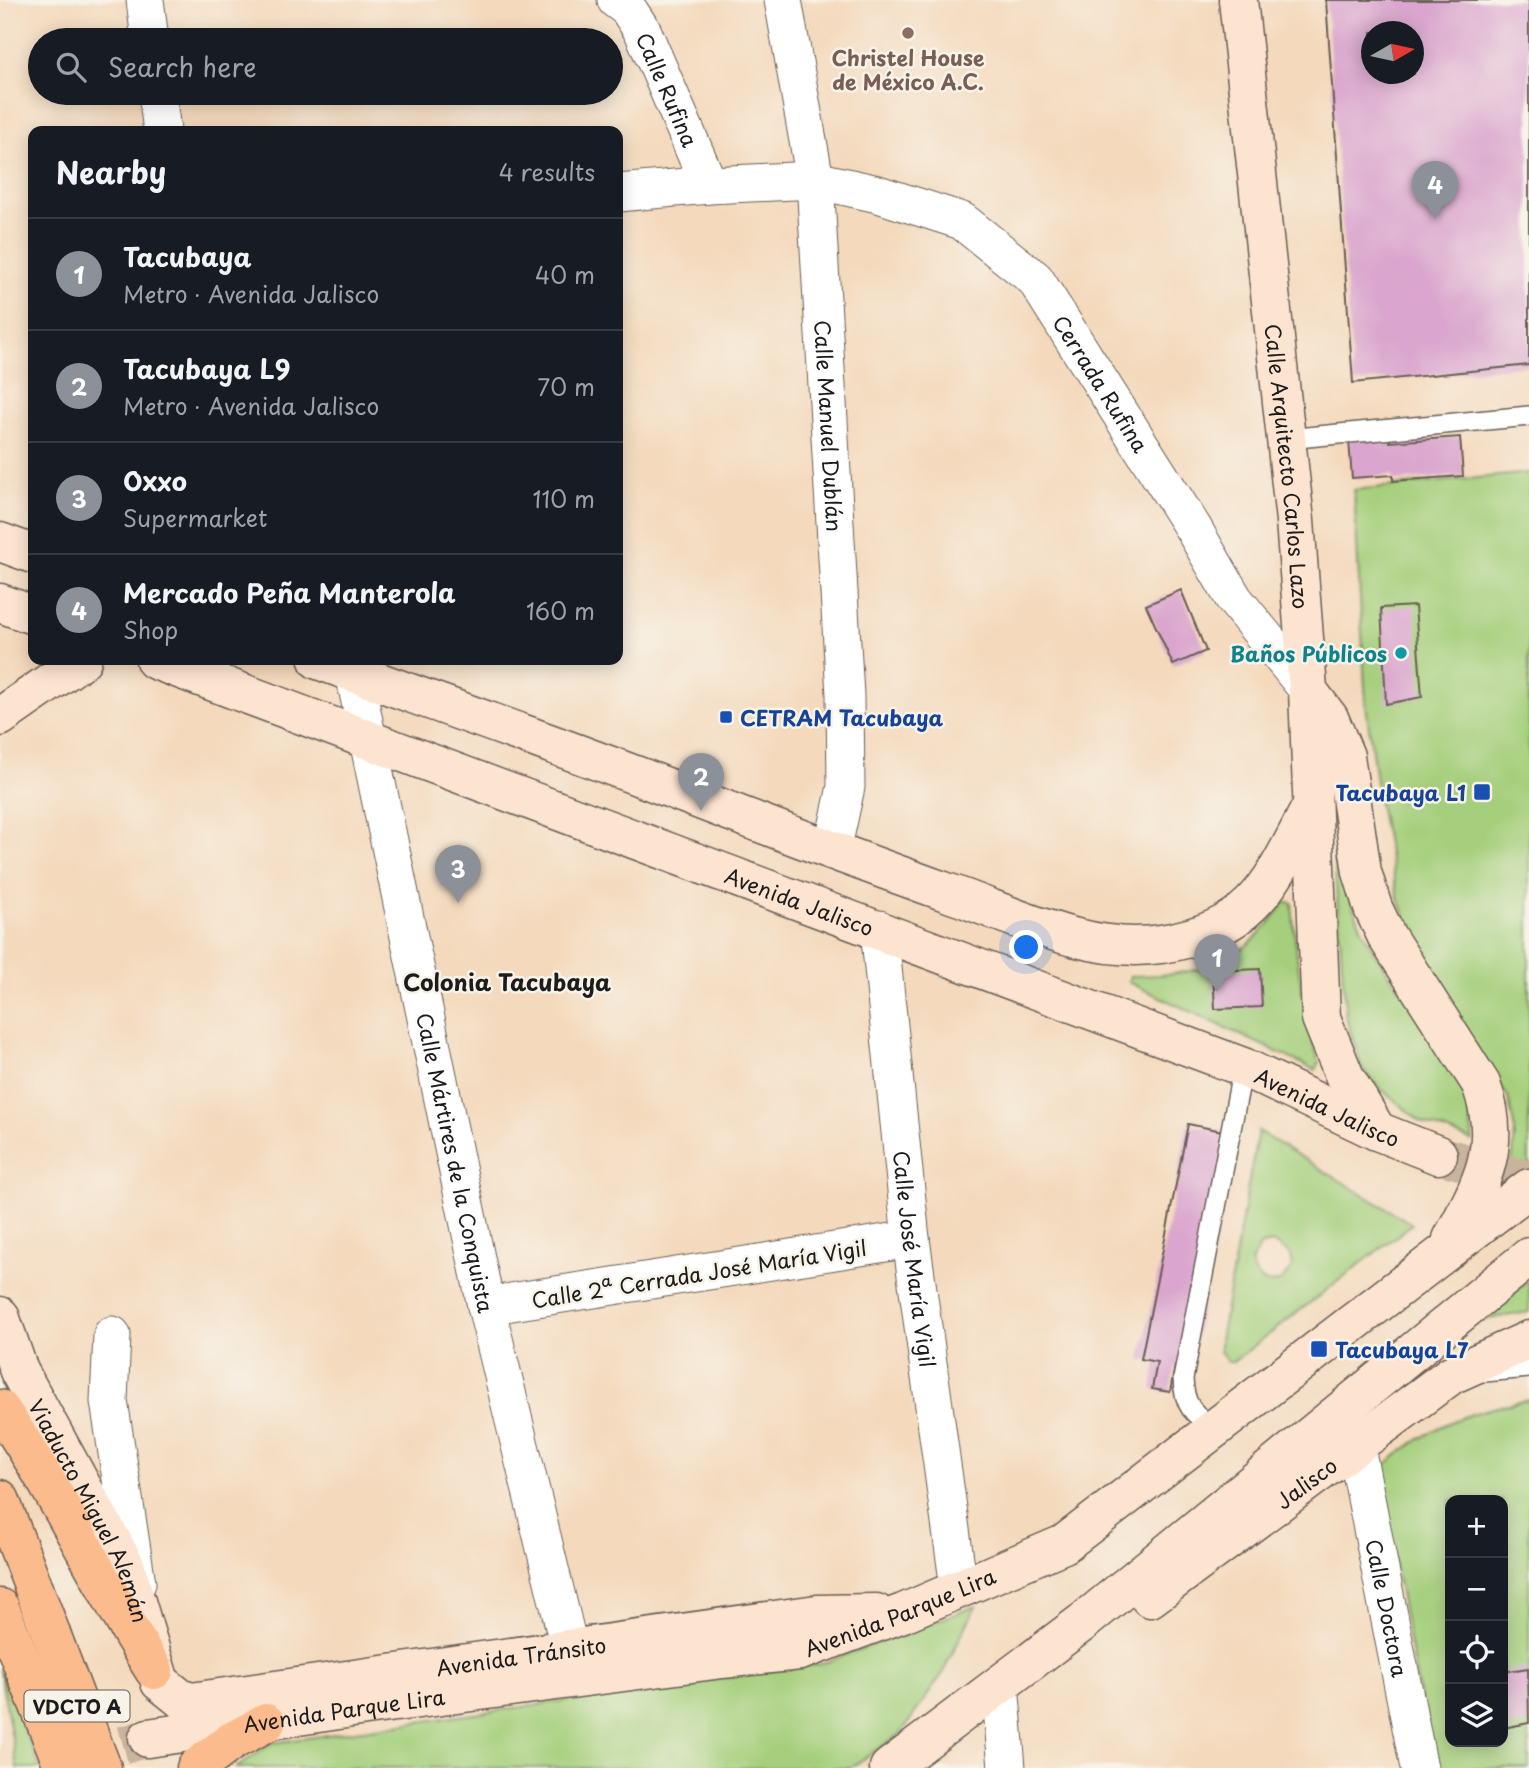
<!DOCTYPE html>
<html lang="en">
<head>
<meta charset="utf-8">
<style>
  :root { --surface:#171b24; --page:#242831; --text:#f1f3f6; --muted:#9ea1a6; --line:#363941; --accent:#8c9099 }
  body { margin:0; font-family:"Playpen Sans",sans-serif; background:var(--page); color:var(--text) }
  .controls { position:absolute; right:21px; bottom:21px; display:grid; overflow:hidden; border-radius:14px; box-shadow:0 4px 18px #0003 }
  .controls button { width:63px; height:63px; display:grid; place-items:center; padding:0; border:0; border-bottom:2px solid var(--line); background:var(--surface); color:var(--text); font:35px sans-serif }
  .compass { position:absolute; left:1361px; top:21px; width:63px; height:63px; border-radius:50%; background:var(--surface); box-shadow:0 4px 18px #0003; rotate:81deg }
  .you { position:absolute; left:1027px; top:948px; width:24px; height:24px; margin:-18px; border:5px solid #fff; border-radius:50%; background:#1a73e8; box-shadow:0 0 0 10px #1a73e833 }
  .badge { display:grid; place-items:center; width:46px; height:46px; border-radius:50%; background:var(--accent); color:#fff; font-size:23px; font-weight:700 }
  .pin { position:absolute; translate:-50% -58px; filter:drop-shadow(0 2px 4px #0008) }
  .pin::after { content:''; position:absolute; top:37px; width:24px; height:21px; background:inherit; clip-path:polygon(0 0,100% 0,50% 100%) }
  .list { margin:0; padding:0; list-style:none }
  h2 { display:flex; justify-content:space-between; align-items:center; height:91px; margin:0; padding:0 28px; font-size:30px }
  h2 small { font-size:23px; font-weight:400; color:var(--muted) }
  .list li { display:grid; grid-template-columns:46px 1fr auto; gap:21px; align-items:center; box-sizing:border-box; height:112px; padding:0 28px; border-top:2px solid var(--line) }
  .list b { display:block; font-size:26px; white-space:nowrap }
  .list p { margin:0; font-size:23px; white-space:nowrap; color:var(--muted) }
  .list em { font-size:23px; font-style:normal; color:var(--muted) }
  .icon { flex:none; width:38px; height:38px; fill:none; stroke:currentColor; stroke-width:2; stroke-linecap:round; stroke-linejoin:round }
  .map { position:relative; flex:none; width:1529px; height:1768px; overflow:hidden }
  .search { position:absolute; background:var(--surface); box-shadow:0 4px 18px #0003; left:28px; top:28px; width:595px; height:77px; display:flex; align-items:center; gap:18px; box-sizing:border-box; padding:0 24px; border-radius:38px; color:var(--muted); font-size:26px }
  .panel { position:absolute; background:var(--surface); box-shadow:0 4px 18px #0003; left:28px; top:126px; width:595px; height:539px; border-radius:14px }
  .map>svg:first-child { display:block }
  .green { fill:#a5cf7b; stroke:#60764c; stroke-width:2; fill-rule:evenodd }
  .building { fill:#daa5ce; fill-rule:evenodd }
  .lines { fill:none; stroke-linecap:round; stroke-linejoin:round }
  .secondary-tunnel { stroke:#c9b39c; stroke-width:38; stroke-dasharray:38 19; stroke-linecap:butt }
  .lane-casing { stroke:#685e54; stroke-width:22 }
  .street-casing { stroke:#685e54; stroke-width:39 }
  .secondary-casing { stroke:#685e54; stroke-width:41 }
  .highway-casing { stroke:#685e54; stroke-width:41 }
  .lane { stroke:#fff; stroke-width:19 }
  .street { stroke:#fff; stroke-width:37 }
  .secondary { stroke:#fde4d1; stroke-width:38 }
  .highway { stroke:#fbbb8d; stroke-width:38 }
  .education-dot { fill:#8d6e63; stroke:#f7f3e8; stroke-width:2.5 }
  .culture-dot { fill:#0f9aa8; stroke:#f7f3e8; stroke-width:2.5 }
  .transit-dot { fill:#1a4fb4; stroke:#f7f3e8; stroke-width:2.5 }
  .labels { text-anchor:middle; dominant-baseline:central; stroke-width:5; stroke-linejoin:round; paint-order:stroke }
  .shield { fill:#f7f3e8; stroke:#5e5c59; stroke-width:2 }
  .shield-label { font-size:19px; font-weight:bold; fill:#1c1c1c }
  .education-label { font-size:21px; font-weight:bold; fill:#785e54; stroke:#f7f3e8 }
  .street-label { font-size:21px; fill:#1c1c1c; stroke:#f7f3e8 }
  .culture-label { font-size:21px; font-weight:bold; fill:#0d838f; stroke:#f7f3e8; text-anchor:end }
  .transit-label { font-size:21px; font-weight:bold; fill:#164399; stroke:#f7f3e8; text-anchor:start }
  .neighbourhood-label { font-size:23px; font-weight:bold; fill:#1c1c1c; stroke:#f7f3e8 }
</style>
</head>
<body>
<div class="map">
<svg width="1529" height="1768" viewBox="0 0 1529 1768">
  <rect width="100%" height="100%" fill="#f7f3e8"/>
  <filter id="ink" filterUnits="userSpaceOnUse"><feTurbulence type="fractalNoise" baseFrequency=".0143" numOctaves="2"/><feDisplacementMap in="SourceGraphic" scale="14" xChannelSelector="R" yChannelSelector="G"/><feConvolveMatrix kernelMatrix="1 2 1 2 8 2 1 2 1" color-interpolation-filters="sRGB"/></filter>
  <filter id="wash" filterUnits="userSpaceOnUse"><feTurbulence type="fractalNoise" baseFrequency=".00686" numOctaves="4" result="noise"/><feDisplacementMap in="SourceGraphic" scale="28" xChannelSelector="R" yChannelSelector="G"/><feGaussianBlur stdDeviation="1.57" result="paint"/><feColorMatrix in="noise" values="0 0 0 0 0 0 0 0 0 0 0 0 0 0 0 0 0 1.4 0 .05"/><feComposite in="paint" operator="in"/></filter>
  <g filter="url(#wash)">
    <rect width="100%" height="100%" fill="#f4d9bc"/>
    <!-- green -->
    <g class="green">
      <polygon points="1529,473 1529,1173 1495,1200 1513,1157 1515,1130 1508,1097 1430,973 1398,898 1379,804 1366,705 1354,490"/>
      <polygon points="1334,858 1362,929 1379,960 1440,1044 1468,1102 1473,1141 1421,1122 1381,1089 1362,1069 1346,1017"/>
      <path d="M 1285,902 L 1292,903 C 1296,957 1302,1010 1319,1062 L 1315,1070 L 1128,982 L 1130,976 C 1202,975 1244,965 1285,902 Z"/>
      <path d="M 1258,1131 L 1412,1224 L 1233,1362 L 1227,1362 L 1220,1351 L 1220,1340 ZM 1274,1243 L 1290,1254 L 1292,1267 L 1280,1282 L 1266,1283 L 1256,1275 L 1251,1262 L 1261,1245 Z"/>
      <polygon points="1529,1281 1529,1312 1476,1321"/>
      <path d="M 1529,1400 L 1529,1768 L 1433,1768 L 1377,1471 C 1431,1426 1460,1413 1529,1400 ZM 1450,1500 L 1503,1500 L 1503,1742 L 1450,1742 Z"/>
      <polygon points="976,1606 941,1676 901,1733 850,1768 236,1768 272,1743 821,1664"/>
      <polygon points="0,1669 40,1768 17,1768"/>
    </g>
    <g id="blocks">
      <!-- building -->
      <g class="building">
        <path d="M 1326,0 L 1529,0 L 1529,365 L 1353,383 ZM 1372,32 L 1414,32 L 1414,74 L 1372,74 Z"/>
        <polygon points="1390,437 1390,442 1460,437 1463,476 1393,481 1393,475 1352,478 1349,440"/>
        <polygon points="1181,590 1206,651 1173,665 1146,605"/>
        <polygon points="1415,606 1422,697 1386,704 1381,608"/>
        <polygon points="1260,969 1262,1007 1215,1009 1213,971"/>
        <polygon points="1188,1124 1237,1134 1189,1369 1175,1366 1170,1392 1152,1389 1157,1362 1141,1359"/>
        <polygon points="1528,1668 1529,1723 1503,1728 1503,1672"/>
      </g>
    </g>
  </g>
  <g filter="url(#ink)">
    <use href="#blocks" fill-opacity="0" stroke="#685e54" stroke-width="2"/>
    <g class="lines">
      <!-- secondary-tunnel -->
      <g class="secondary-tunnel">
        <polyline points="1438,1155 1529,1180"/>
        <polyline points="71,1768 112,1748 148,1738"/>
      </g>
      <defs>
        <g id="lane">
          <polyline points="1286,439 1529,416"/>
          <polyline points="1484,1372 1529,1368"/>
          <path d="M 1215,1428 C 1193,1415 1184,1405 1183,1379 L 1243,1067"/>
        </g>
        <g id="street">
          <polyline points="145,0 150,40"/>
          <path id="s1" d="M 616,0 L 628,9 L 643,32 L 709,185"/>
          <path id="s2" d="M 783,0 L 815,180 L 845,695 L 846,787 L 832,851"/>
          <polyline points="157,93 162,131"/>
          <path id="s3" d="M 618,193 L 709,185 L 815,180 L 878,194 L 962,221 L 1035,279 L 1193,528 L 1234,599 L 1308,690"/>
          <path id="s4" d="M 354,673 L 486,1306 L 570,1651"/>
          <path id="s5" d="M 879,929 L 911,1239 L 959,1588"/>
          <polyline points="486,1306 911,1239"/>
          <polyline points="112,1335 109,1401 137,1583"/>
          <path id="s6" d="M 1356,1447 L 1419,1768"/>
          <polyline points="1000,1684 1007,1768"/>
        </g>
        <g id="secondary">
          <path id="s7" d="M 1238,0 L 1295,521 L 1308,690 L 1321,1018 L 1345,1077 L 1377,1131"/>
          <polyline points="0,542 33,554"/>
          <polyline points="0,603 33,615"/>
          <path id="s8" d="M 155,660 L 1243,1067 L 1377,1131 L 1438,1155"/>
          <path d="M 318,660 C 426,699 535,737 643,778 C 746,818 848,857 952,894 C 1017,917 1091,955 1161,944 C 1257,929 1272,881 1312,805"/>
          <path d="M 1309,692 L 1329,718 L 1345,756 L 1362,872 L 1373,908 L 1387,937 L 1481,1084 C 1504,1147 1481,1184 1452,1239"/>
          <polyline points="0,717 82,660"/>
          <path id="s9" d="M 0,1316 L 19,1371 L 125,1565 L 160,1682 L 180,1698 L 191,1702 L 817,1614 L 876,1613"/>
          <path id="s10" d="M 1150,1598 L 1451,1375 L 1529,1340"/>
          <path id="s11" d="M 148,1738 L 373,1705 L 722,1659 L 800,1651 L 903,1613 L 1064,1544 L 1529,1188"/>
          <polyline points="889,1768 1083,1622 1529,1257"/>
        </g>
        <g id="highway">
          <path d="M 0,1409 C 58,1491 100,1585 154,1670"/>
          <polyline points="0,1499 102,1768"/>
          <polyline points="0,1608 64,1768"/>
          <polyline points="196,1768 232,1741 266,1723"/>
        </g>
      </defs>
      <!-- lane casing -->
      <use href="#lane" class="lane-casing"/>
      <!-- street casing -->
      <use href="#street" class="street-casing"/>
      <!-- secondary casing -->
      <use href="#secondary" class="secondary-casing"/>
      <!-- highway casing -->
      <use href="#highway" class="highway-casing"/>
      <!-- lane -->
      <use href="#lane" class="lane"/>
      <!-- street -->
      <use href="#street" class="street"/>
      <!-- secondary -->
      <use href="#secondary" class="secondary"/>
      <!-- highway -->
      <use href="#highway" class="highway"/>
    </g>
  </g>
  <!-- markers -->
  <circle class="education-dot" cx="908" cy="33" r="7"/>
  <circle class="culture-dot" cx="1401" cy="653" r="7"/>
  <g class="transit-dot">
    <rect x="719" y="710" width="14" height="14" rx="3.5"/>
    <rect x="1473" y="783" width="18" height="18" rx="3.5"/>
    <rect x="1310" y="1340" width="18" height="18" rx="3.5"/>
  </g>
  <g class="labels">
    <!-- shield labels -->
    <rect class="shield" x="24.5" y="1690.5" width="105" height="31" rx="5"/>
    <g class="shield-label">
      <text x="77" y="1706">VDCTO A</text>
    </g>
    <!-- education labels -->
    <g class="education-label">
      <text x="908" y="57">Christel House<tspan x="908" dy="24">de México A.C.</tspan></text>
    </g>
    <!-- street labels -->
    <g class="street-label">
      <text stroke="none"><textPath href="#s1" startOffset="105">Calle Rufina</textPath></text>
      <text stroke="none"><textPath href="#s3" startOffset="567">Cerrada Rufina</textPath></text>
      <text stroke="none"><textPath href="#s2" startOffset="429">Calle Manuel Dublán</textPath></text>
      <text stroke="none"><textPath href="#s7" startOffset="469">Calle Arquitecto Carlos Lazo</textPath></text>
      <text stroke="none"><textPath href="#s8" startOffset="688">Avenida Jalisco</textPath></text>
      <text stroke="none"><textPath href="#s8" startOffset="1255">Avenida Jalisco</textPath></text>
      <text stroke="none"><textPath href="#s4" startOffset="500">Calle Mártires de la Conquista</textPath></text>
      <text stroke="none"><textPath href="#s5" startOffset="332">Calle José María Vigil</textPath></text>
      <text transform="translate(699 1273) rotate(-9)">Calle 2ª Cerrada José María Vigil</text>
      <text stroke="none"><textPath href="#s10" startOffset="194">Jalisco</textPath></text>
      <text stroke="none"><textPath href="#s9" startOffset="215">Viaducto Miguel Alemán</textPath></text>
      <text stroke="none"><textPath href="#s6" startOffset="164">Calle Doctora</textPath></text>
      <text stroke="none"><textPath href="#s11" startOffset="765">Avenida Parque Lira</textPath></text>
      <text stroke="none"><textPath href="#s9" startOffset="772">Avenida Tránsito</textPath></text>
      <text stroke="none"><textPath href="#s11" startOffset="198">Avenida Parque Lira</textPath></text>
    </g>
    <!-- culture labels -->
    <g class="culture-label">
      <text x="1387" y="653">Baños Públicos</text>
    </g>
    <!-- transit labels -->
    <g class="transit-label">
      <text x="740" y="717">CETRAM Tacubaya</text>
      <text x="1466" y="792" text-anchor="end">Tacubaya L1</text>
      <text x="1335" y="1349">Tacubaya L7</text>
    </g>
    <!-- neighbourhood labels -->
    <g class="neighbourhood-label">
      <text x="507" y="981">Colonia Tacubaya</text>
    </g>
  </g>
</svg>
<div class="controls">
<button>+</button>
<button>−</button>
<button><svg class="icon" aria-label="locate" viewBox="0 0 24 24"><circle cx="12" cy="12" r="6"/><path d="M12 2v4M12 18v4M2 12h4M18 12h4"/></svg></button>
<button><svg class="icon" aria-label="layers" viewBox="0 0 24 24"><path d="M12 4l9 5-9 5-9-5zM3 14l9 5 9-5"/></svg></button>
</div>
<svg class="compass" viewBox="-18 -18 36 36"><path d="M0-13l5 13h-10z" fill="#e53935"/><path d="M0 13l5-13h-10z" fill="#9ea1a6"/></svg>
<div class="you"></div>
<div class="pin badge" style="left:1217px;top:992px">1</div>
<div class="pin badge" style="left:701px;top:811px">2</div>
<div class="pin badge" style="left:458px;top:903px">3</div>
<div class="pin badge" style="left:1435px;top:219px">4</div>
<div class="search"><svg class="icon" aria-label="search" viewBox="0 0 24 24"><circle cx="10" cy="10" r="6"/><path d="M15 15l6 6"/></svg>Search here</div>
<section class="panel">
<h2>Nearby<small>4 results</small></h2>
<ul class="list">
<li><span class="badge">1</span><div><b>Tacubaya</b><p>Metro · Avenida Jalisco</p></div><em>40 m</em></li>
<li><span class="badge">2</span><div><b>Tacubaya L9</b><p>Metro · Avenida Jalisco</p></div><em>70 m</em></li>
<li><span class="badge">3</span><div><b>Oxxo</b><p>Supermarket</p></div><em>110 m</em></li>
<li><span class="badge">4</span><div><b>Mercado Peña Manterola</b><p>Shop</p></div><em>160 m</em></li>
</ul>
</section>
</div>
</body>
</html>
